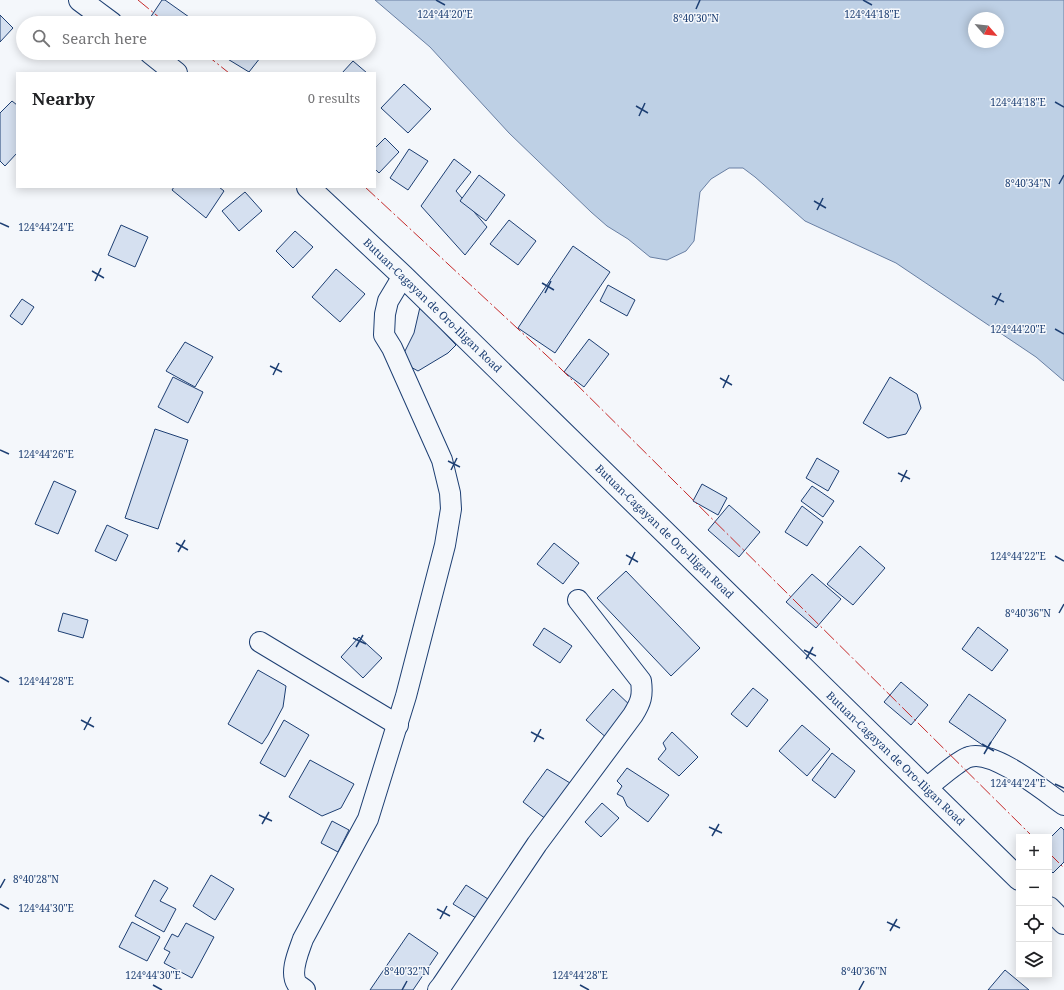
<!DOCTYPE html>
<html lang="en">
<head>
<meta charset="utf-8">
<style>
  :root { --surface:#fff; --page:#f2f2f2; --text:#202124; --muted:#757577; --line:#e0e0e0 }
  body { margin:0; font-family:"Noto Serif",serif; background:var(--page); color:var(--text) }
  .controls { position:absolute; right:12px; bottom:12px; display:grid; overflow:hidden; border-radius:0px; box-shadow:0 2px 10px #0003 }
  .controls button { width:36px; height:36px; display:grid; place-items:center; padding:0; border:0; border-bottom:1px solid var(--line); background:var(--surface); color:var(--text); font:20px sans-serif }
  .compass { position:absolute; left:968px; top:12px; width:36px; height:36px; border-radius:50%; background:var(--surface); box-shadow:0 2px 10px #0003; rotate:118deg }
  .list { margin:0; padding:0; list-style:none }
  h2 { display:flex; justify-content:space-between; align-items:center; height:52px; margin:0; padding:0 16px; font-size:17px }
  h2 small { font-size:13px; font-weight:400; color:var(--muted) }
  .icon { flex:none; width:22px; height:22px; fill:none; stroke:currentColor; stroke-width:2; stroke-linecap:round; stroke-linejoin:round }
  .map { position:relative; flex:none; width:1064px; height:990px; overflow:hidden }
  .search { position:absolute; background:var(--surface); box-shadow:0 2px 10px #0003; left:16px; top:16px; width:360px; height:44px; display:flex; align-items:center; gap:10px; box-sizing:border-box; padding:0 14px; border-radius:22px; color:var(--muted); font-size:15px }
  .panel { position:absolute; background:var(--surface); box-shadow:0 2px 10px #0003; left:16px; top:72px; width:360px; height:116px; border-radius:0px }
  .map>svg:first-child { display:block }
  .water { fill:#bed0e5; stroke:#687fa3; fill-rule:evenodd }
  .building { fill:#d5e0f0; stroke:#1d3f73 }
  .lines { fill:none; stroke-linecap:round; stroke-linejoin:round }
  .minor-casing { stroke:#1d3f73; stroke-width:22 }
  .trunk-casing { stroke:#1d3f73; stroke-width:24 }
  .minor { stroke:#f4f7fb; stroke-width:20 }
  .trunk { stroke:#f4f7fb; stroke-width:22 }
  .power { stroke:#c62828; stroke-width:1; stroke-dasharray:14 3 2 3; stroke-linecap:butt }
  .ticks { fill:none; stroke:#1d3f73; stroke-width:1.5 }
  .labels { text-anchor:middle; dominant-baseline:central; stroke-width:3; stroke-linejoin:round; paint-order:stroke }
  .street-label { font-size:11px; fill:#1d3f73; stroke:#f4f7fb }
  .ticks-label { font-size:10px; text-anchor:middle; fill:#1d3f73; stroke:#f4f7fb; stroke-width:3; stroke-linejoin:round; paint-order:stroke }
</style>
</head>
<body>
<div class="map">
<svg width="1064" height="990" viewBox="0 0 1064 990">
  <rect width="100%" height="100%" fill="#f4f7fb"/>
  <!-- water -->
  <path class="water" d="M 375,0 L 1064,0 L 1064,381 L 1036,357 L 896,263 L 805,221 L 755,177 L 743,168 L 729,168 L 711,179 L 700,192 L 694,241 L 686,251 L 667,260 L 650,257 L 628,239 L 607,226 L 591,212 L 509,133 L 430,47 ZM 974,18 L 998,18 L 998,42 L 974,42 Z"/>
  <!-- building -->
  <g class="building">
    <polygon points="162,0 165,0 189,17 185,23 157,23 150,18"/>
    <polygon points="0,15 13,28 0,42"/>
    <polygon points="230,53 264,53 249,72 226,58"/>
    <polygon points="353,61 367,73 342,73"/>
    <polygon points="404,84 431,109 408,133 381,108"/>
    <polygon points="12,101 17,105 17,153 5,166 0,161 0,113"/>
    <polygon points="385,138 399,152 379,173 375,169 375,148"/>
    <polygon points="409,149 428,161 408,190 390,178"/>
    <polygon points="454,159 471,172 456,191 487,227 465,255 421,206"/>
    <polygon points="479,175 505,195 486,221 460,201"/>
    <polygon points="174,187 219,187 224,191 206,218 172,190"/>
    <polygon points="245,192 262,211 239,231 222,211"/>
    <polygon points="509,220 536,241 518,265 490,244"/>
    <polygon points="121,225 148,237 135,267 108,255"/>
    <polygon points="295,231 313,247 293,268 276,251"/>
    <polygon points="573,246 610,272 555,353 518,328"/>
    <polygon points="336,269 365,294 340,322 312,297"/>
    <polygon points="608,285 635,300 627,316 600,301"/>
    <polygon points="22,299 34,307 22,325 10,316"/>
    <polygon points="420,307 456,345 448,353 418,371 400,361 414,333"/>
    <polygon points="589,339 609,354 584,387 564,372"/>
    <polygon points="185,342 213,357 195,387 166,371"/>
    <polygon points="173,377 203,392 188,423 158,407"/>
    <polygon points="890,377 917,394 921,408 906,434 888,438 863,423"/>
    <polygon points="155,429 188,440 158,529 125,518"/>
    <polygon points="817,458 839,471 828,491 806,478"/>
    <polygon points="54,481 76,491 58,534 35,524"/>
    <polygon points="702,484 727,498 718,515 693,501"/>
    <polygon points="812,486 834,501 823,517 801,501"/>
    <polygon points="729,505 760,532 739,557 708,530"/>
    <polygon points="802,506 823,522 807,546 785,532"/>
    <polygon points="107,525 128,535 116,561 95,551"/>
    <polygon points="554,543 579,563 563,584 537,564"/>
    <polygon points="860,546 885,568 853,605 827,584"/>
    <polygon points="626,571 700,648 671,676 597,598"/>
    <polygon points="812,574 841,599 816,628 786,602"/>
    <polygon points="63,613 88,620 83,638 58,631"/>
    <polygon points="978,627 1008,650 992,671 962,649"/>
    <polygon points="544,628 572,646 560,663 533,645"/>
    <polygon points="359,637 382,658 363,678 341,657"/>
    <polygon points="258,670 286,686 283,707 268,735 262,744 228,724"/>
    <polygon points="901,682 928,705 911,725 884,702"/>
    <polygon points="753,688 768,700 747,727 731,714"/>
    <polygon points="613,689 634,709 608,739 586,720"/>
    <polygon points="969,694 1006,720 987,748 949,722"/>
    <polygon points="284,720 309,735 285,777 260,763"/>
    <polygon points="802,725 830,749 807,776 779,751"/>
    <polygon points="672,732 698,757 679,776 658,759 666,749 663,743"/>
    <polygon points="832,753 855,771 835,798 812,780"/>
    <polygon points="310,760 354,784 341,808 322,816 289,797"/>
    <polygon points="627,768 669,795 648,822 627,806 623,797 617,794 622,786 617,781"/>
    <polygon points="547,769 575,786 550,822 523,802"/>
    <polygon points="602,803 619,818 601,837 585,822"/>
    <polygon points="332,821 349,830 338,852 321,843"/>
    <polygon points="1061,827 1064,830 1064,862 1053,873 1049,869 1049,839"/>
    <polygon points="211,875 234,889 215,920 193,906"/>
    <polygon points="154,880 168,888 160,901 176,909 164,932 135,916"/>
    <polygon points="466,885 488,899 476,918 453,904"/>
    <polygon points="132,922 160,937 147,961 119,947"/>
    <polygon points="186,923 214,937 192,978 164,963 170,952 164,949 172,934 178,937"/>
    <polygon points="409,933 438,953 413,990 370,990"/>
    <polygon points="1005,970 1029,990 988,990"/>
  </g>
  <g class="lines">
    <defs>
      <g id="minor">
        <polyline points="260,642 398,725"/>
        <path d="M 927,788 C 935,781 961,759 969,757 C 993,749 1044,791 1064,805"/>
        <path d="M 305,990 C 303,988 299,986 297,984 C 289,972 299,951 303,939 L 368,819 L 406,696 L 445,545 L 451,509 L 450,493 L 442,460 L 392,348 L 384,335 L 385,314 L 388,301 L 403,276"/>
        <path d="M 438,990 L 442,985 L 537,844 L 633,715 C 641,702 643,696 641,681 L 578,600"/>
      </g>
      <g id="trunk">
        <polyline points="80,0 111,23"/>
        <polyline points="151,53 176,73"/>
        <polyline points="308,187 403,276 1019,879"/>
        <polyline points="1049,908 1064,923"/>
      </g>
    </defs>
    <!-- minor casing -->
    <use href="#minor" class="minor-casing"/>
    <!-- trunk casing -->
    <use href="#trunk" class="trunk-casing"/>
    <!-- minor -->
    <use href="#minor" class="minor"/>
    <!-- trunk -->
    <use href="#trunk" class="trunk"/>
    <!-- power -->
    <g class="power">
      <polyline points="138,0 166,23"/>
      <polyline points="204,53 229,73"/>
      <polyline points="365,187 559,367 1033,837"/>
      <polyline points="1049,853 1064,868"/>
    </g>
  </g>
  <!-- ticks -->
  <path class="ticks" d="M 436,0 L 445,5M 863,0 L 872,5M 696,9 L 700,0M 1055,102 L 1064,107M 636,106 L 648,113M 639,116 L 645,103M 1059,184 L 1064,175M 814,201 L 826,208M 817,210 L 823,198M 0,223 L 9,227M 92,271 L 104,278M 95,281 L 101,268M 542,283 L 554,290M 545,293 L 551,281M 992,296 L 1004,302M 995,305 L 1001,293M 1055,329 L 1064,334M 270,366 L 282,372M 273,375 L 279,363M 720,378 L 732,385M 723,388 L 729,375M 0,450 L 9,454M 448,461 L 460,467M 451,470 L 457,458M 898,473 L 910,479M 901,482 L 907,470M 176,543 L 188,550M 178,552 L 185,540M 626,555 L 638,562M 1055,556 L 1064,561M 629,565 L 635,552M 1059,613 L 1064,604M 353,638 L 366,644M 356,647 L 363,635M 804,650 L 816,656M 806,659 L 813,647M 0,677 L 9,682M 81,720 L 94,727M 84,730 L 91,717M 531,732 L 544,739M 534,742 L 541,729M 982,744 L 994,751M 984,754 L 991,742M 1055,784 L 1064,788M 259,815 L 272,821M 262,824 L 269,812M 709,827 L 722,833M 712,836 L 719,824M 0,888 L 5,879M 0,904 L 9,909M 437,909 L 450,916M 440,919 L 447,906M 887,922 L 900,928M 890,931 L 897,919M 153,985 L 162,990M 580,985 L 589,990M 402,990 L 407,981M 859,990 L 864,981"/>
  <g class="labels">
    <!-- street labels -->
    <g class="street-label">
      <text transform="translate(433 305) rotate(44)">Butuan-Cagayan de Oro-Iligan Road</text>
      <text transform="translate(665 531) rotate(44)">Butuan-Cagayan de Oro-Iligan Road</text>
      <text transform="translate(896 758) rotate(44)">Butuan-Cagayan de Oro-Iligan Road</text>
    </g>
  </g>
  <g class="ticks-label">
    <text x="445" y="18">124°44'20"E</text>
    <text x="872" y="18">124°44'18"E</text>
    <text x="696" y="22">8°40'30"N</text>
    <text x="1018" y="106">124°44'18"E</text>
    <text x="1028" y="187">8°40'34"N</text>
    <text x="46" y="231">124°44'24"E</text>
    <text x="1018" y="333">124°44'20"E</text>
    <text x="46" y="458">124°44'26"E</text>
    <text x="1018" y="560">124°44'22"E</text>
    <text x="1028" y="617">8°40'36"N</text>
    <text x="46" y="685">124°44'28"E</text>
    <text x="1018" y="787">124°44'24"E</text>
    <text x="36" y="883">8°40'28"N</text>
    <text x="46" y="912">124°44'30"E</text>
    <text x="407" y="975">8°40'32"N</text>
    <text x="864" y="975">8°40'36"N</text>
    <text x="153" y="979">124°44'30"E</text>
    <text x="580" y="979">124°44'28"E</text>
  </g>
</svg>
<div class="controls">
<button>+</button>
<button>−</button>
<button><svg class="icon" aria-label="locate" viewBox="0 0 24 24"><circle cx="12" cy="12" r="6"/><path d="M12 2v4M12 18v4M2 12h4M18 12h4"/></svg></button>
<button><svg class="icon" aria-label="layers" viewBox="0 0 24 24"><path d="M12 4l9 5-9 5-9-5zM3 14l9 5 9-5"/></svg></button>
</div>
<svg class="compass" viewBox="-18 -18 36 36"><path d="M0-13l5 13h-10z" fill="#e53935"/><path d="M0 13l5-13h-10z" fill="#757577"/></svg>
<div class="search"><svg class="icon" aria-label="search" viewBox="0 0 24 24"><circle cx="10" cy="10" r="6"/><path d="M15 15l6 6"/></svg>Search here</div>
<section class="panel">
<h2>Nearby<small>0 results</small></h2>
<ul class="list">
</ul>
</section>
</div>
</body>
</html>
